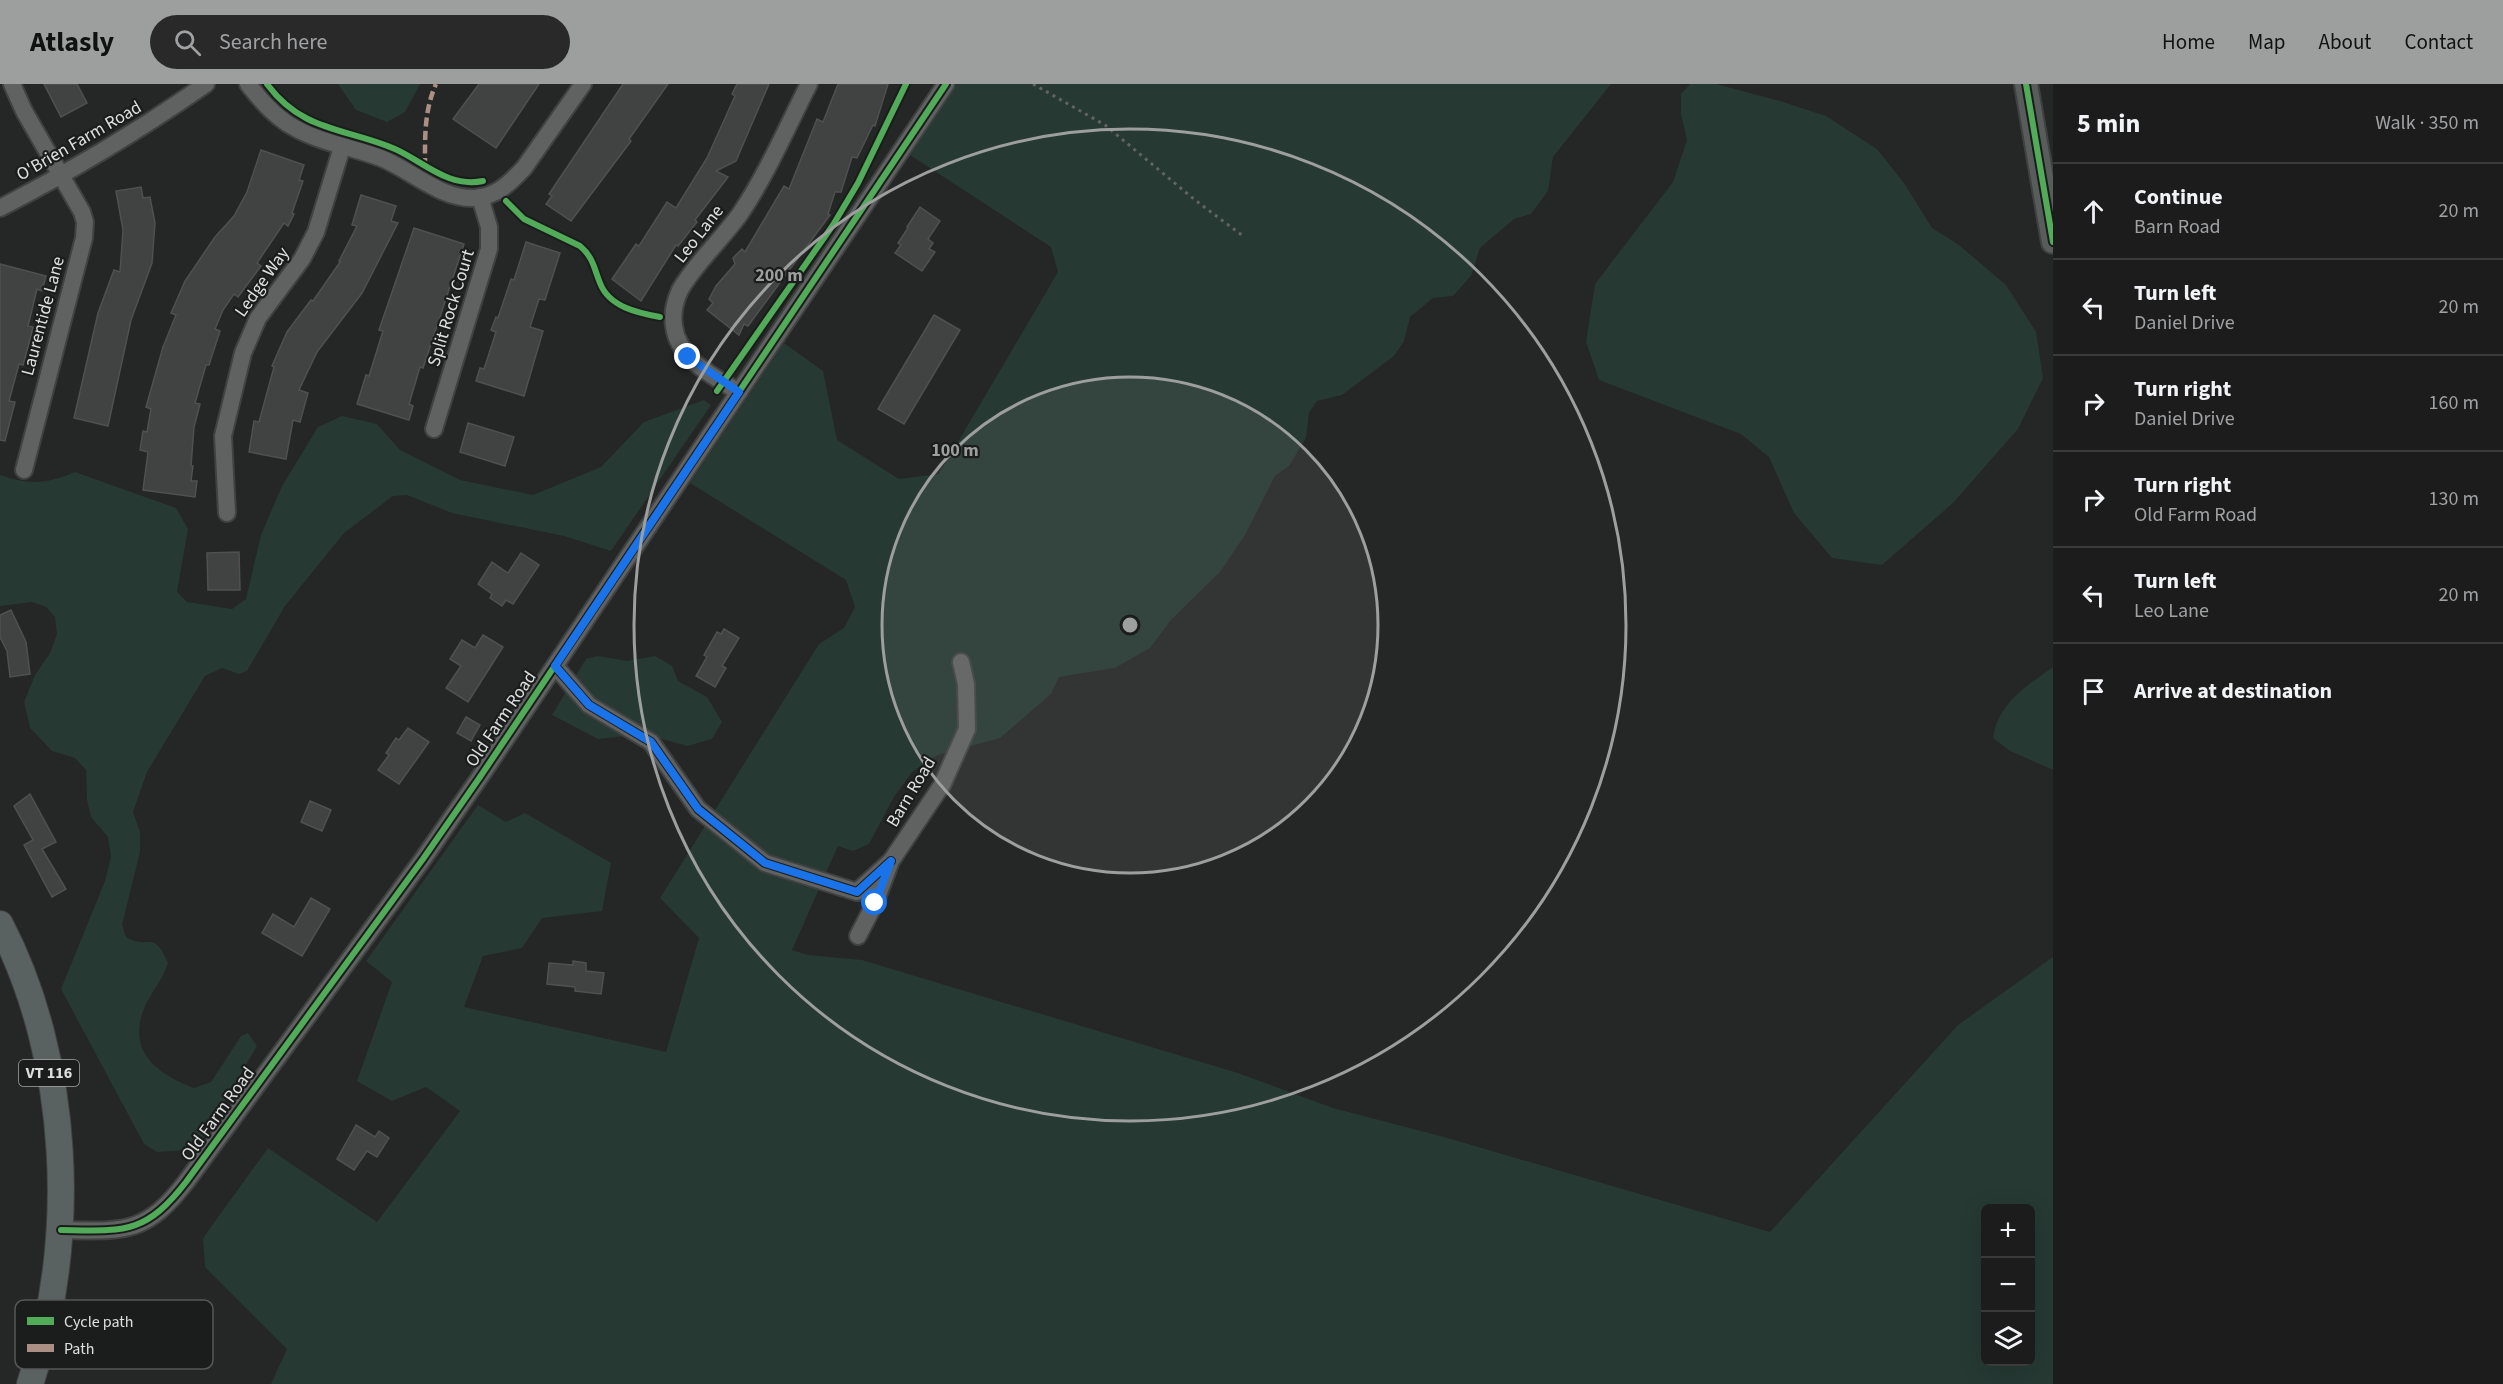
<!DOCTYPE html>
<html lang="en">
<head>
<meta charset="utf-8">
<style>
  :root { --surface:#1c1c1c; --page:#292929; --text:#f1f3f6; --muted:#a0a1a3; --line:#3a3a3b; --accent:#9d9f9e }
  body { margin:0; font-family:"Source Sans 3",sans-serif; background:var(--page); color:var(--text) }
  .controls { position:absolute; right:18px; bottom:18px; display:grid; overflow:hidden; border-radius:9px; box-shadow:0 6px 24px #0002 }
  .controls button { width:54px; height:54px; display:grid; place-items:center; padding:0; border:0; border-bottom:2px solid var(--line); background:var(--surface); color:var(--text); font:30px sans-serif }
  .stop { position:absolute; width:18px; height:18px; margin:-14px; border:4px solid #1a73e8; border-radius:50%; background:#fff }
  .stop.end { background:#1a73e8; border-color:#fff; box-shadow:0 2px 6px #0008 }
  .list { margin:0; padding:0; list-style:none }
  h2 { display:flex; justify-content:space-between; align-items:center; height:78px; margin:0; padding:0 24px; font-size:26px }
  h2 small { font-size:20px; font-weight:400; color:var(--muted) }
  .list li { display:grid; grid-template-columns:39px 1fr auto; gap:18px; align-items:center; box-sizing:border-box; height:96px; padding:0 24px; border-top:2px solid var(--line) }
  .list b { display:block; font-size:22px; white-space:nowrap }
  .list p { margin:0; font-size:20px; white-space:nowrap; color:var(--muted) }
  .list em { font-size:20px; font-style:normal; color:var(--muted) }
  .icon { flex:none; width:33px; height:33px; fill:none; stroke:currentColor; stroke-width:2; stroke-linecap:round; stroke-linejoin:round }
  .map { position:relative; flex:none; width:2053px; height:1300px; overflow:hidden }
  header { display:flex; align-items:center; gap:36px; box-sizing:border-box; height:84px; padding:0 30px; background:var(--accent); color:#111 }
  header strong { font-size:28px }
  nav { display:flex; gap:33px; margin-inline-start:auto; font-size:21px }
  .search { width:420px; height:54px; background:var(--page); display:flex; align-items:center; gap:15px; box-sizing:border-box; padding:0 21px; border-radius:33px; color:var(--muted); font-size:22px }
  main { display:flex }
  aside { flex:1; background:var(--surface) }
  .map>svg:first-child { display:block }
  .green { fill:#263933; fill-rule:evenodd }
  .building { fill:#414242; stroke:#4f5050; stroke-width:1.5 }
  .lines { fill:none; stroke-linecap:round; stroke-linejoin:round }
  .minor-casing { stroke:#404141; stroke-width:20 }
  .secondary-casing { stroke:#404141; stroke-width:26 }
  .primary-casing { stroke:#404141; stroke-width:28 }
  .path { stroke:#626363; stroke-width:3; stroke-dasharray:3 4.5; stroke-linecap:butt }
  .minor { stroke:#606262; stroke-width:16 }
  .secondary { stroke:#585d5c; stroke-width:22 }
  .primary { stroke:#5a6261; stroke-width:26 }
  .quiet { stroke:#ac8f84; stroke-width:4.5; stroke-dasharray:9 4.5; stroke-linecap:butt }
  .cycleway-casing { stroke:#1b1d1d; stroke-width:10 }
  .cycleway { stroke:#51ab58; stroke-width:6 }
  .route { stroke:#1a73e8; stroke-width:8 }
  .ring { fill:none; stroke:#9d9f9e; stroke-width:3 }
  .labels { text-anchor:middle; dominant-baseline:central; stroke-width:4.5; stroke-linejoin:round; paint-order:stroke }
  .shield { fill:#1b1d1d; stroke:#a4a6a5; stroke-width:1.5 }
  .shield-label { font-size:16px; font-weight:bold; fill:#dee0df }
  .street-label { font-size:18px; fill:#dee0df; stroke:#1b1d1d }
  .key { fill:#1b1d1d; stroke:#565857; stroke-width:1.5 }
  .key-label { font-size:16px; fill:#dee0df }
  .centre { fill:#9d9f9e; stroke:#1b1d1d; stroke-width:3 }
  .ring-label { font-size:18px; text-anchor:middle; font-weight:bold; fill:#9d9f9e; stroke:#1b1d1d; stroke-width:4.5; stroke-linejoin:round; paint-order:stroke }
</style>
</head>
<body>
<header>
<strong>Atlasly</strong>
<div class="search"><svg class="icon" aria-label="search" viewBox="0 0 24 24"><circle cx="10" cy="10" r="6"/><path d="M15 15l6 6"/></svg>Search here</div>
<nav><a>Home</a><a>Map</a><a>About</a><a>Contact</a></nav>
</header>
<main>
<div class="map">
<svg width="2053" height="1300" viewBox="0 0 2053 1300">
  <rect width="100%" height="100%" fill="#252626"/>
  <!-- green -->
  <g class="green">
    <polygon points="338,0 420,0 405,28 387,38 356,26"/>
    <path d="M 957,0 L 1611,0 L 1553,73 L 1548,107 L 1531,130 L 1514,135 L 1480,164 L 1471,192 L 1453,212 L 1433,214 L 1410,233 L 1404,257 L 1394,272 L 1342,311 L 1317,317 L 1309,329 L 1306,354 L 1289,382 L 1275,392 L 1245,451 L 1220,488 L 1171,536 L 1150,564 L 1115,584 L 1059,593 L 1051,610 L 1000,654 L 938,671 L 912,688 L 894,713 L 869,760 L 853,767 L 838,762 L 792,866 L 808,871 L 862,876 L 1238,989 L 1333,1024 L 1444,1053 L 1770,1148 L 1958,941 L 2053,873 L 2053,1300 L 271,1300 L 287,1265 L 205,1183 L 203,1154 L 268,1064 L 377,1138 L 460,1027 L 426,1003 L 392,1017 L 357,997 L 392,898 L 366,877 L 478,721 L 506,738 L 525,729 L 611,779 L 602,827 L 542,834 L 522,864 L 483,872 L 464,923 L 666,968 L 699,854 L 660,814 L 819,560 L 844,544 L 855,523 L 846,496 L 690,399 L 784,259 L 823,287 L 837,356 L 899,395 L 939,390 L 1058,188 L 1051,163 L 910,71 ZM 1986,1124 L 2030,1124 L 2030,1278 L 1986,1278 Z"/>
    <polygon points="1690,0 1716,0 1780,17 1826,32 1877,65 1904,99 1932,144 1959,161 2006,201 2036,248 2043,294 2018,345 1953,419 1882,481 1832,474 1794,429 1769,373 1741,350 1599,296 1586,258 1595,200 1673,98 1687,56 1681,30 1681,10"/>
    <path d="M 704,316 L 711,321 L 611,467 L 564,452 L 452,429 L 407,411 L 393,412 L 344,449 L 285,522 L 247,587 L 239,590 L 222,584 L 205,592 L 147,688 L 133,728 L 140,748 L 140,768 L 122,841 L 126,853 C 149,867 153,844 168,879 C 163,895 153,906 146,920 C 125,966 155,989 194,1004 L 211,998 L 241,952 L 248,949 L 257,962 L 203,1054 L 188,1066 L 157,1068 L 144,1060 L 61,905 L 105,797 L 111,773 L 108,753 L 91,733 L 87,716 L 86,686 L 75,674 L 52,667 L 30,644 L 24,618 L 35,591 L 50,569 L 57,550 L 55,533 L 46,523 L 32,518 L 0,522 L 0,391 C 29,401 47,400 75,388 L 176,424 L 188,445 L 177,508 L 187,518 L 232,525 L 246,515 L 261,451 L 282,402 L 318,343 L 342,332 L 377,340 L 400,366 L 460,396 L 533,411 L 601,383 L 644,338 Z"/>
    <polygon points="598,572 627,577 655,572 672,582 678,597 707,613 722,638 712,655 687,662 645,650 598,655 552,631 586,575"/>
    <path d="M 2053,583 L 2053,686 L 2010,667 L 1993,654 C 1998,619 2026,602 2053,583 Z"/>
  </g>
  <!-- building -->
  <g class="building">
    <polygon points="44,0 77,0 87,19 61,33"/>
    <polygon points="479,0 539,0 496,64 453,35"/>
    <polygon points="623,0 668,0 629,55 631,57 571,137 546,120 552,112 549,110"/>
    <polygon points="737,0 769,0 736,77 716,87 728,93 695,136 697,138 678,162 676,161 641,217 612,195 636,160 639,162 667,118 676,124 707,74 735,12 732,10"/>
    <polygon points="838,0 888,0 875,42 873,41 857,74 852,73 841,108 835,108 828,130 830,131 748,242 744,240 739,251 707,226 713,219 709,215 716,202 735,180 733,174 742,165 745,168 784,102 789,105 817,35 823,38"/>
    <polygon points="261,66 304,81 299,96 303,97 292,129 294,130 288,142 284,139 257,179 261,182 238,213 234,210 223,226 215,245 220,247 209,281 206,281 195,319 200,320 194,343 191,382 193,382 191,397 197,397 195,413 143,406 148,368 140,366 143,347 147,348 151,325 146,323 163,263 176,231 171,229 185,197 215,153 234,132 247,108"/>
    <polygon points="141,103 143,114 150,113 155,139 152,179 131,236 108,342 74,334 98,229 114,186 120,188 123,146 116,107"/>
    <polygon points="361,111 396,122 391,137 398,139 362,209 317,268 299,306 308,309 300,338 293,336 286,375 249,368 254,337 259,338 274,283 272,282 287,248 311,216 313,217 340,178 339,177 357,142 352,141"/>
    <polygon points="920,123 940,137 928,155 933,159 929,165 935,168 922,187 895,169 901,161 898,159 908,144 907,143"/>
    <polygon points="414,144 464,160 423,284 420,283 409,320 413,322 409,336 357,320 366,291 369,292 383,247 379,246"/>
    <polygon points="526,158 560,169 545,216 539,215 530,243 543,247 524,312 476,297 480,284 484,285 496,248 491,246 496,233 498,234 511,195 514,196"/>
    <polygon points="0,180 46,192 42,207 37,205 28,242 33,243 29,259 23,281 19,280 9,317 15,318 5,357 0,356"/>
    <polygon points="934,231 960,246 904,340 878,325"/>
    <polygon points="468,339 514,353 505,382 460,368"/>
    <polygon points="239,468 240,506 208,506 207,469"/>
    <polygon points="521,469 539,481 513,520 506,516 502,522 490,514 492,510 478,500 492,478 508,489"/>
    <polygon points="11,526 26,558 30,590 10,593 7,567 0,553 0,531"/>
    <polygon points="724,545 739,554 722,582 726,584 715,603 696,592 707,573 704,571 717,548 721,550"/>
    <polygon points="483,551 503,563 468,618 446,604 461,582 450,575 462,556 475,564"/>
    <polygon points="466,633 480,641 471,657 457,649"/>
    <polygon points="408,644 429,658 399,700 378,686 389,671 386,669 396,654 399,656"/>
    <polygon points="30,710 56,758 42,765 66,805 52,813 24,761 33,756 14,722"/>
    <polygon points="310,717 331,726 322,747 301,738"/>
    <polygon points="311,814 330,825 302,872 262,849 273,830 294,843"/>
    <polygon points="573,877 586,879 586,887 604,889 601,910 575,907 575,903 547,900 549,879 573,881"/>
    <polygon points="356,1041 375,1053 379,1047 389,1054 377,1073 367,1067 354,1086 337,1075"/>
  </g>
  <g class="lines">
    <defs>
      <g id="minor">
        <polyline points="12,0 24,27 82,128 85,138 84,154 24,386"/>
        <path d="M 248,0 C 261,17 276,34 295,44 C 322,59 352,63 381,74 C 411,86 440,115 474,114 C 496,113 510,99 524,84 L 583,0"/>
        <path d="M 0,124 C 72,87 140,46 206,0"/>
        <path d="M 739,308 C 713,292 678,275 674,242 C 672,230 675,217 680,206 C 694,181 722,155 740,130 C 767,90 787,43 809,0"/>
        <polyline points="434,345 489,165 489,143 480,113"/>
        <polyline points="227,429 223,352 243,269 258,234 302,175 316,148 342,63"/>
        <polyline points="555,582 589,621 651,658 698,725 765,779 857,808 891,777"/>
        <polyline points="858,852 875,819 891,777 942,701 967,645 966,600 961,578"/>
        <path d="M 61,1146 C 124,1147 145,1151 186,1098 L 423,775 L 480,693 L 946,0"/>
      </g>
      <polyline id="secondary" points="2026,0 2053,158"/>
      <path id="primary" d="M 0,840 C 70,974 79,1157 30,1300"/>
    </defs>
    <!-- minor casing -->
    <use href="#minor" class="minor-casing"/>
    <!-- secondary casing -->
    <use href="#secondary" class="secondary-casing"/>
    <!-- primary casing -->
    <use href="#primary" class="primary-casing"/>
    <!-- path -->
    <polyline class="path" points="1033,0 1105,41 1195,116 1243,152"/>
    <!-- minor -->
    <use href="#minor" class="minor"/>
    <!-- secondary -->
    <use href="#secondary" class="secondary"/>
    <!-- primary -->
    <use href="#primary" class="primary"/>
    <!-- quiet -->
    <path class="quiet" d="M 425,83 C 425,54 424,27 436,0"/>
    <defs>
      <g id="cycleway">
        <path d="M 267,0 C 302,48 346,44 395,65 C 424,78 448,104 483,97"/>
        <polyline points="2026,0 2053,158"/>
        <path d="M 506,117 L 524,135 L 580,162 C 593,173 594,184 600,199 C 609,223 638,229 660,233"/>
        <polyline points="717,307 833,141 858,99 906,0"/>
        <polyline points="555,582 589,621 651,658 698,725 765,779 857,808 891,777"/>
        <path d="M 61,1146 C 124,1147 145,1151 186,1098 L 423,775 L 480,693 L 946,0"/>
      </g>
    </defs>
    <!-- cycleway casing -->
    <use href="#cycleway" class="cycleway-casing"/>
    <!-- cycleway -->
    <use href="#cycleway" class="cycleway"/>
  </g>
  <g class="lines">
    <!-- route -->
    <polyline class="route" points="688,273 739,308 555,582 589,621 651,658 698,725 765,779 857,808 891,777 875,819"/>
  </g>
  <!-- distance rings -->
  <circle cx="1130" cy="541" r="248" fill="#9d9f9e" fill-opacity=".12"/>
  <g class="ring">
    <circle cx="1130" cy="541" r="248"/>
    <circle cx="1130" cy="541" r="496"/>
  </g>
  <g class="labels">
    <!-- shield labels -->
    <rect class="shield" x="19" y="976" width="60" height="26" rx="4.5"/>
    <g class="shield-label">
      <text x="49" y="989">VT 116</text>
    </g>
    <!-- street labels -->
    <g class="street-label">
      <text transform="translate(79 57) rotate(-30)">O'Brien Farm Road</text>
      <text transform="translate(699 150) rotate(-52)">Leo Lane</text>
      <text transform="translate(262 198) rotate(-55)">Ledge Way</text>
      <text transform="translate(451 224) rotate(-73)">Split Rock Court</text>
      <text transform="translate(43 232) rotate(-75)">Laurentide Lane</text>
      <text transform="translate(501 635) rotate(-56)">Old Farm Road</text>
      <text transform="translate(911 708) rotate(-59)">Barn Road</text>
      <text transform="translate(218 1030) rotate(-54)">Old Farm Road</text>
    </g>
  </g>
  <!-- legend -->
  <rect x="15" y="1216" width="198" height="69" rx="9" class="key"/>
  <rect x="27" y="1233" width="27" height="8" fill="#51ab58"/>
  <rect x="27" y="1260" width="27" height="8" fill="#ac8f84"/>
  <g class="key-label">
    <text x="64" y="1243">Cycle path</text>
    <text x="64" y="1270">Path</text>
  </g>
  <circle cx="1130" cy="541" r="9" class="centre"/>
  <g class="ring-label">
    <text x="779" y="197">200 m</text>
    <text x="955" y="372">100 m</text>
  </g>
</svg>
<div class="controls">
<button>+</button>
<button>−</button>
<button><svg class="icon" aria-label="layers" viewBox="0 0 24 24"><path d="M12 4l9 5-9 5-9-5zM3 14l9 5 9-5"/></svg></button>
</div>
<div class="stop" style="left:875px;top:819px"></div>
<div class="stop end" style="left:688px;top:273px"></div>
</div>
<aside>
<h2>5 min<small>Walk · 350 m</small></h2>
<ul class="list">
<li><svg class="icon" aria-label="ahead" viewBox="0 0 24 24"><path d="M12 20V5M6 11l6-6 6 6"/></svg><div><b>Continue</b><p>Barn Road</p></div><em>20 m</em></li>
<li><svg class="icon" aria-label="left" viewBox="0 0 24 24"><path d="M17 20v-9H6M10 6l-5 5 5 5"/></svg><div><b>Turn left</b><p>Daniel Drive</p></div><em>20 m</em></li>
<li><svg class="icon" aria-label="right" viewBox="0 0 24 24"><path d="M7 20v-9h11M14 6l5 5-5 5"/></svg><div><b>Turn right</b><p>Daniel Drive</p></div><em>160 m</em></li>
<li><svg class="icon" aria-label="right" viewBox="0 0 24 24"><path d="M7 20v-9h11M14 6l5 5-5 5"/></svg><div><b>Turn right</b><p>Old Farm Road</p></div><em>130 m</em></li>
<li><svg class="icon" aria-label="left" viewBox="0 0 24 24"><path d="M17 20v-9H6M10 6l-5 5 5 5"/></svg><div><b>Turn left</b><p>Leo Lane</p></div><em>20 m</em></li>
<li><svg class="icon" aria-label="arrive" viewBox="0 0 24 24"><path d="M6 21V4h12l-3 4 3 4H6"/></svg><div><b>Arrive at destination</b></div></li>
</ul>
</aside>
</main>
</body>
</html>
